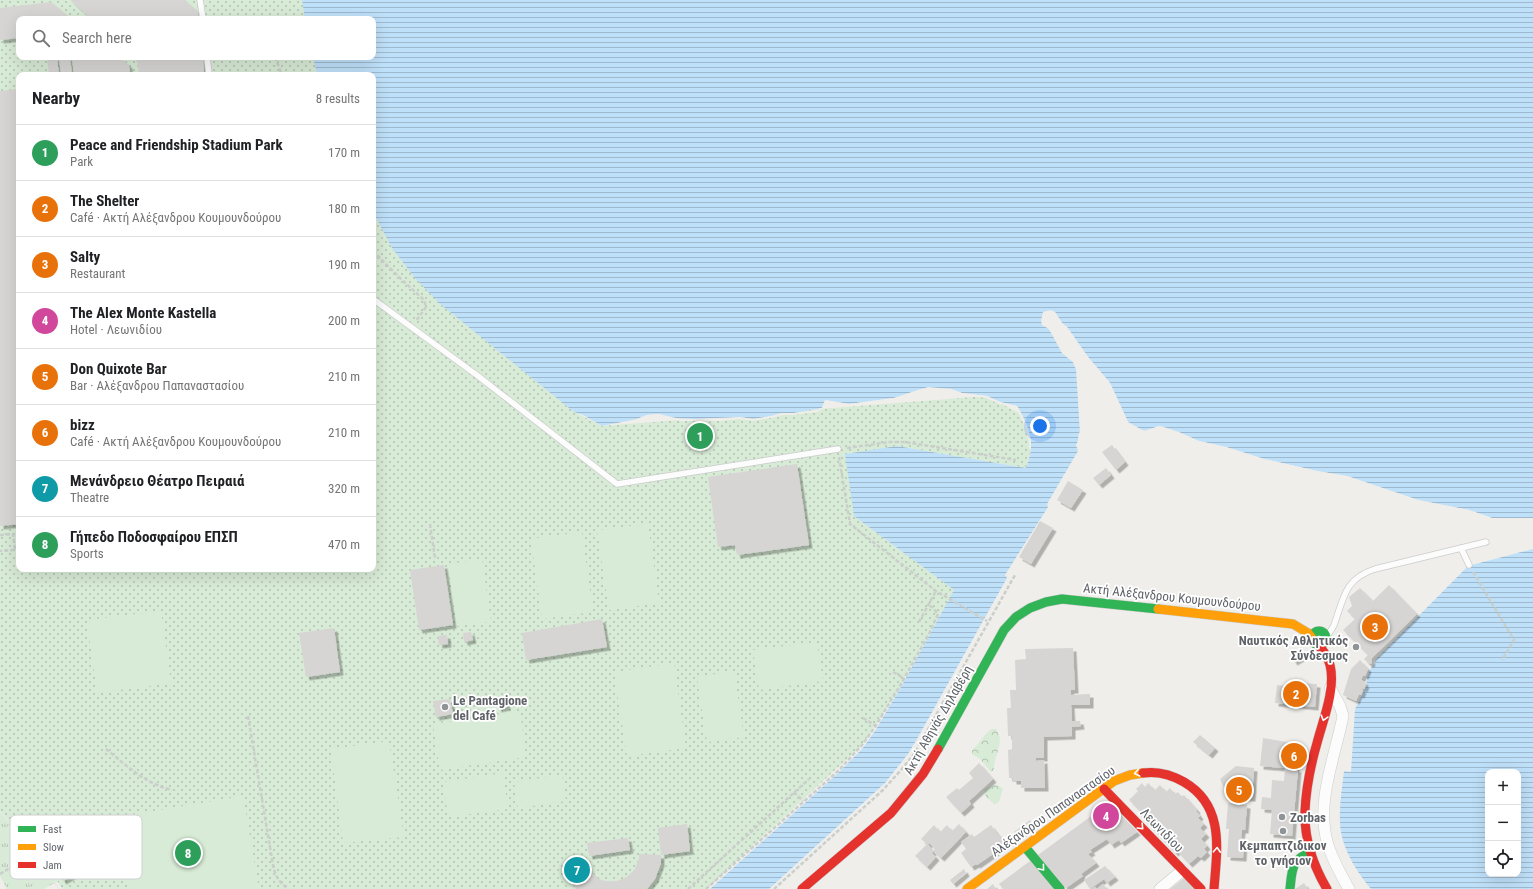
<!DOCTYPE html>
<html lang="en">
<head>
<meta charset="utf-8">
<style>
  :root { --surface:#fff; --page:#f6f6f6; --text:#202124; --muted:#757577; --line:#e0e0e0; --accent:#111827 }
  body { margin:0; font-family:"Roboto Condensed",sans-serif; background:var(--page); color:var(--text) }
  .controls { position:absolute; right:12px; bottom:12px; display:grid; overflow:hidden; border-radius:8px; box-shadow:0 4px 16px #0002 }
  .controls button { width:36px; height:36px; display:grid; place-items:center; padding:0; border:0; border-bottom:1px solid var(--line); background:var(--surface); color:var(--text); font:20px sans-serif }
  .you { position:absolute; left:1040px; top:426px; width:14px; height:14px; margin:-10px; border:3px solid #fff; border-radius:50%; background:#1a73e8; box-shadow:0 0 0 6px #1a73e833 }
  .badge { display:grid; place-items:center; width:26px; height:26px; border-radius:50%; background:var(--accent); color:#fff; font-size:13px; font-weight:700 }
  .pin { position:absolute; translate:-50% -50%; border:2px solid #fff; box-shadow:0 1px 4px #0006 }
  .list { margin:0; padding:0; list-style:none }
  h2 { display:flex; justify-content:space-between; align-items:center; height:52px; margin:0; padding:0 16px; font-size:17px }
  h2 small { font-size:13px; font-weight:400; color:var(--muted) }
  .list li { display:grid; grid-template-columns:26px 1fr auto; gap:12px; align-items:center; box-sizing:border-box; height:56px; padding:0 16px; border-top:1px solid var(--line) }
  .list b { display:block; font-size:15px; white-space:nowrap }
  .list p { margin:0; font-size:13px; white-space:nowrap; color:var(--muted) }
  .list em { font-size:13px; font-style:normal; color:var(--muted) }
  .icon { flex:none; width:22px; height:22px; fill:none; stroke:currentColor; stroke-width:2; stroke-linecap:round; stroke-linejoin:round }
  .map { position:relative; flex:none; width:1533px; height:889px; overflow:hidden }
  .search { position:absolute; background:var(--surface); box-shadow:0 4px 16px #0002; left:16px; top:16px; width:360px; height:44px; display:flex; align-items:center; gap:10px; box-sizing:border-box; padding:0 14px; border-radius:8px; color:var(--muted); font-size:15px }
  .panel { position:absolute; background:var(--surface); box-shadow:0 4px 16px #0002; left:16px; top:72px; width:360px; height:500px; border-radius:8px }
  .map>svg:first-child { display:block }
  .grass { fill:url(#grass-tufts) }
  .forest { fill:url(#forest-crowns) }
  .park { fill:url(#park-dots) }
  .garden { fill:#d8ebd6 }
  .water { fill:url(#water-rules); fill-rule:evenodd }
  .pier { fill:#efeeea }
  .building { fill:#d6d5d3; filter:url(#shadow) }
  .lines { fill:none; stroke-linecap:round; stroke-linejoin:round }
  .lane-casing { stroke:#cbcccc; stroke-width:7 }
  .street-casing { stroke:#cbcccc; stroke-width:12 }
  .fast-casing { stroke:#cacacb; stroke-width:10 }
  .slow-casing { stroke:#cacacb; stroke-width:10 }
  .jam-casing { stroke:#cacacb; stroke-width:10 }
  .path { stroke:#cacfcc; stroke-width:2.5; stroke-dasharray:4 2; stroke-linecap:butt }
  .lane { stroke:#fdfcfc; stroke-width:5.5 }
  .street { stroke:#fdfcfc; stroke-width:11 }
  .fast { stroke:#30b455; stroke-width:9 }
  .slow { stroke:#ff9f0a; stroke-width:9 }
  .jam { stroke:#e5322d; stroke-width:9 }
  .tram { stroke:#e4e4e4; stroke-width:1 }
  .path-bridge { stroke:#cacfcc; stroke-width:2.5; stroke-dasharray:4 2; stroke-linecap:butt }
  .oneway { stroke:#fff }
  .poi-dot { fill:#919496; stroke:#fff; stroke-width:1.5 }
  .labels { text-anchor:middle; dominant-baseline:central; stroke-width:3.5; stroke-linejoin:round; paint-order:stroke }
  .street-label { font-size:13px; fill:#5f6368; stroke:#fff }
  .poi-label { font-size:13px; font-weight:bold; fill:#5f6368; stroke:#fff; text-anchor:start }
  .key { fill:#fff; stroke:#cfd0d2; stroke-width:1 }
  .key-label { font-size:11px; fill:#5f6368 }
</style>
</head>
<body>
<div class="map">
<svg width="1533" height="889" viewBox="0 0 1533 889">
  <defs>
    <pattern id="grass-tufts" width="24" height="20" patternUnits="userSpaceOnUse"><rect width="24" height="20" fill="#d8ebd6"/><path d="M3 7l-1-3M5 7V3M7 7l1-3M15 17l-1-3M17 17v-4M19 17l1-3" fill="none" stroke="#b2c2b1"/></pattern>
    <pattern id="forest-crowns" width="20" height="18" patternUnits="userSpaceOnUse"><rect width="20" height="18" fill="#d8ebd6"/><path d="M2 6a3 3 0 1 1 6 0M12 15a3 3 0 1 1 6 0" fill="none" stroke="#b2c2b1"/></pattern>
    <pattern id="park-dots" width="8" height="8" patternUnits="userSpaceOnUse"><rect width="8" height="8" fill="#d8ebd6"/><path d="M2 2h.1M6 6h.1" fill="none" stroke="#b2c2b1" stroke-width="1.8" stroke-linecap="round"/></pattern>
    <pattern id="water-rules" width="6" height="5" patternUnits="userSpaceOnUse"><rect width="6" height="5" fill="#bfe0f9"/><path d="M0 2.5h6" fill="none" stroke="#9eb9cd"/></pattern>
    <filter id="shadow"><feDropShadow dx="3.5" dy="3.5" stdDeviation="0" flood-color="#0004"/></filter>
  </defs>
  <rect width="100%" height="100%" fill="#efeeea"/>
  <!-- grass -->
  <polygon class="grass" points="0,812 28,843 43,856 58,881 44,889 7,889 0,876"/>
  <!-- forest -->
  <g class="forest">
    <path d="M 992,729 L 996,729 C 1006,743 993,756 994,770 L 991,772 L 980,759 L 972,754 L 972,750 C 980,744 985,732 992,729 Z"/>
    <polygon points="995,785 998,785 1003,789 999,802 994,804 986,797 984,790 986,788"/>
  </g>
  <!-- park -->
  <polygon class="park" points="0,0 308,0 312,19 19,19 19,57 319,57 323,75 19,75 19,569 373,569 373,205 574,412 602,426 987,396 1021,414 1031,449 1026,468 897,446 854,516 955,590 904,678 901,687 862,745 706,889 62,889 43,856 28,843 0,811"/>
  <!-- garden -->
  <g class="garden">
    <polygon points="648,524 659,603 609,610 597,530"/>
    <polygon points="582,532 593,612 542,619 531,539"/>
    <polygon points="482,559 491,622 457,626 448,564"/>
    <polygon points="161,611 171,683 97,693 87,620"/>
    <polygon points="817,642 823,681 759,690 753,650"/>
    <polygon points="674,663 686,748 627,756 614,672"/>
    <polygon points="734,671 744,737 707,742 697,677"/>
    <polygon points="520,711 526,757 440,770 433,724"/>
    <polygon points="389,741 404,837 343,843 331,749"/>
    <polygon points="503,773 508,809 448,817 443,782"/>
    <polygon points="562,775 566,801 518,808 514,782"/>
    <polygon points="243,796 259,889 130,889 117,817"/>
  </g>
  <!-- water -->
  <g class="water">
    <path d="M 302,0 L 1533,0 L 1533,518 L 1492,518 L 1469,510 L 1418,500 L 1347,476 L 1317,471 L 1264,459 L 1226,447 L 1199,441 L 1167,428 L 1159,426 L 1147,431 L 1141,430 L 1128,422 L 1110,383 L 1088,357 L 1067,327 L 1062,323 L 1055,312 L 1051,310 L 1043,312 L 1041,321 L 1042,325 L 1047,327 L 1050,331 L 1060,345 L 1062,353 L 1073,362 L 1076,369 L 1080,432 C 1078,436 1079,440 1076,445 L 1078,451 L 1047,504 L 1048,507 L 1005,575 L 1007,578 L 917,739 L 908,754 L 885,783 L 769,889 L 710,889 L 837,774 L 862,749 L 875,731 L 901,687 L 954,590 L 854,516 L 845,454 L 897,446 L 1026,468 C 1028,461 1031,454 1031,447 C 1032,436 1023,414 1017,406 L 1000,402 L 987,396 L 962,393 L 951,389 L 921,389 L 894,398 L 849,404 L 825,400 L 822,408 L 794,413 L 782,413 L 771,416 L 753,419 L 740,417 L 721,419 L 680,419 L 659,414 L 647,415 L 637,419 L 602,426 L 583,415 L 574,412 L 440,304 L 414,277 L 392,248 L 373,212 L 373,75 L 317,75 L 313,57 L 373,57 L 373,19 L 305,19 Z"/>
    <path d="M 1533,549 L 1533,889 L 1371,889 C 1356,871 1341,847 1340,823 C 1339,806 1342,788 1344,771 L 1351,772 L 1355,709 L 1367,685 C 1365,678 1370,668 1375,663 L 1375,660 L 1468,566 ZM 1488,772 L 1518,772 L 1518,874 L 1488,874 Z"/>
  </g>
  <!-- pier -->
  <g class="pier">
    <polygon points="1049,311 1055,312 1062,323 1067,327 1088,357 1110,383 1128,422 1144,431 1159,426 1179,432 1199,441 1226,447 1264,459 1317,471 1347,476 1418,500 1469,510 1492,518 1533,518 1533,520 1492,520 1469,512 1417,502 1346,478 1317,473 1264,461 1225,449 1199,443 1167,429 1159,428 1147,433 1140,431 1127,423 1108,385 1086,358 1066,329 1060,324 1054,313 1046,313 1044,314 1044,324 1050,328 1059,342 1062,344 1064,352 1074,361 1078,368 1082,417 1082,432 1080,436 1081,441 1079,440 1078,436 1080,431 1077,371 1073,362 1062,353 1049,329 1042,325 1043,312"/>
    <polygon points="928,387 951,389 962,393 987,396 1000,402 1017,406 1028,428 1031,442 1031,449 1029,449 1029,442 1026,429 1016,407 999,404 986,398 962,395 950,391 941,390 928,389 894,400 850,406 826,402 823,409 817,412 794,415 783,415 771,418 753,421 740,419 721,421 680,421 659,416 648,417 637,421 637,419 647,415 659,414 670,418 695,419 740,417 753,419 771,416 782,413 794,413 816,410 822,408 825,400 849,404 894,398"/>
  </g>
  <!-- building -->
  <g class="building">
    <polygon points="70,0 185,0 198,12 199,19 91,19"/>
    <polygon points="51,2 72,19 19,19 19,38 0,40 0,8"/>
    <polygon points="47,57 57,57 59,75 49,75"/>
    <polygon points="59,57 70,57 72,75 61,75"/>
    <polygon points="72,57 119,57 129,65 130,75 74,75"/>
    <polygon points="133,57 203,57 204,75 139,75 137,61"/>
    <polygon points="19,89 19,524 0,526 0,91"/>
    <polygon points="1112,445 1125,462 1116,470 1102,452"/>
    <polygon points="797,464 809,545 737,555 735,545 718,547 708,477"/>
    <polygon points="1106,468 1111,475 1099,485 1093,478"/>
    <polygon points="1068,481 1083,490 1071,508 1057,500"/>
    <polygon points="1040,521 1053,528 1031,564 1019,557"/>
    <polygon points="444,565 453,625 419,630 410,570"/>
    <polygon points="1389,585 1417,614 1371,659 1372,663 1369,664 1364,659 1368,655 1343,630 1355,619 1347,611 1352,606 1349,597 1360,588 1373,601"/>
    <polygon points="602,619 607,647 526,660 522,633"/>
    <polygon points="334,628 340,672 306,677 299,633"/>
    <polygon points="471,632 473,640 464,642 463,633"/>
    <polygon points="447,635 448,644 439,645 438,636"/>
    <polygon points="1073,648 1075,690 1071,690 1071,695 1090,694 1090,705 1071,705 1072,721 1080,721 1081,726 1072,727 1072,736 1044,737 1044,758 1036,758 1036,761 1044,760 1045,788 1021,788 1021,781 1013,781 1013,778 1009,778 1008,750 1012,749 1012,736 1008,736 1007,708 1011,708 1010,690 1016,690 1015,660 1026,659 1025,649"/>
    <polygon points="1298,653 1301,658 1294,662 1291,657"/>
    <polygon points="1360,660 1368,669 1365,676 1363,675 1361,680 1365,682 1364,684 1366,684 1364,689 1362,688 1361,689 1363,690 1361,695 1359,694 1356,701 1343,695 1351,669"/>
    <polygon points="1287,682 1317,684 1315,707 1275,703 1277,685 1287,686"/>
    <polygon points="450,699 453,714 436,717 433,701"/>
    <polygon points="506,699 507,707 498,709 497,700"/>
    <polygon points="1200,735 1215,748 1209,755 1193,742"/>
    <polygon points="1263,738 1298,744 1297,751 1299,751 1298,762 1296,762 1296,769 1298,769 1292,836 1270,834 1272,810 1261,809 1262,797 1271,798 1272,780 1284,781 1285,768 1260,766"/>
    <polygon points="979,763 993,779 969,801 971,804 961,813 946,797 957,788 959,790 973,778 969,773"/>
    <polygon points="1236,766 1254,768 1252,798 1228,797 1220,779"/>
    <polygon points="1142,783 1145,787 1148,783 1155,790 1160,785 1166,792 1170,788 1175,794 1178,792 1182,797 1184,795 1197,810 1196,811 1200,816 1198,818 1204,824 1200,828 1206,834 1201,839 1207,846 1204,849 1207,852 1201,858 1198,856 1189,864 1177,851 1175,853 1140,815 1142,813 1129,800 1138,791 1136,789"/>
    <polygon points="1109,803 1137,832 1121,843 1119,840 1111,845 1107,839 1090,850 1092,852 1088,854 1096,863 1081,874 1083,876 1066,888 1038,855"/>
    <polygon points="1228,803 1247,805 1245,830 1242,830 1241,838 1244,838 1243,858 1227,857 1229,829 1226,829"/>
    <polygon points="1030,820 1033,825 1018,836 1014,832"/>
    <polygon points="687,824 690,851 661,855 658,828"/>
    <polygon points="959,824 966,832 941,858 933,851 935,849 929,843 928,845 933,851 932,853 936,857 927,867 915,856 927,844 921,839 934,825 940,832 947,825 952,831"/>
    <polygon points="991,825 1006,845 977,865 976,864 971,867 961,853 966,849 961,842 972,834 974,837"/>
    <polygon points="628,838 630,850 589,856 587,843"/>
    <polygon points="65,852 77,873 63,881 51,859"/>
    <polygon points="639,854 661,855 661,863 655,879 647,889 576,889 567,876 564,869 585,861 590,871 599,879 605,881 617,881 627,877 635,869 639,858"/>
    <polygon points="1030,861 1054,889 1003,889 999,884"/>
    <polygon points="1105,866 1115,877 1107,883 1104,879 1090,889 1084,880"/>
    <polygon points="964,869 966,873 953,884 950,880"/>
    <polygon points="1184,878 1195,889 1170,889"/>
    <polygon points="1304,883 1308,889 1295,889"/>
    <polygon points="993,884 996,889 987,889"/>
    <polygon points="1103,884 1107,889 1092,889 1095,887 1097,889"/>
  </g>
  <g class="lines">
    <defs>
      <g id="lane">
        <polyline points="200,0 203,19"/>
        <polyline points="207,57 209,75"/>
        <polyline points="373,299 478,376 617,484 838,449"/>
        <polyline points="1461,548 1469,565"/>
        <path d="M 1326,638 C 1328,634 1332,630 1334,625 C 1344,598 1344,579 1375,569 L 1486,542"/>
      </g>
      <g id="street">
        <path d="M 1330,688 L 1340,706 L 1343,716 C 1335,757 1315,803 1328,845 C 1333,861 1341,875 1349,889"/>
        <polyline points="1160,889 1183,870"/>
      </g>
      <g id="fast">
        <circle cx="1319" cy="638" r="7"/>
        <polyline points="938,749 1004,630 1016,617 1030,608 1046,602 1062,599 1158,609"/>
        <polyline points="1025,847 1060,889"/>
        <path d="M 1290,889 C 1292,870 1291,860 1311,852"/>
      </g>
      <g id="slow">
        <polyline points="1158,609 1293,624 1308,633 1312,638"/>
        <polyline points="967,889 1114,781 1130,775 1143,773"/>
      </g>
      <g id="jam">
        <path d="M 1318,645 C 1324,651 1328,657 1330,665 C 1336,689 1323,720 1317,743 C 1311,764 1306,788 1305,811 C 1304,839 1313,865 1327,889"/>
        <path d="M 1143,773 C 1157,771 1172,775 1184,782 C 1225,806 1217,849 1214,889"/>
        <polyline points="1104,789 1201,889"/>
        <polyline points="802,889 891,813 923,774 938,749"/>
      </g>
    </defs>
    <!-- lane casing -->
    <use href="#lane" class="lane-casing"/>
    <!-- street casing -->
    <use href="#street" class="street-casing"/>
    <!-- fast casing -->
    <use href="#fast" class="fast-casing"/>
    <!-- slow casing -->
    <use href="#slow" class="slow-casing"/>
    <!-- jam casing -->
    <use href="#jam" class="jam-casing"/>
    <!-- path -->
    <g class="path">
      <polyline points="275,57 282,75"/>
      <polyline points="373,251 400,278 424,300 426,307 416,321"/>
      <polyline points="847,448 890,442 905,442 1016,460"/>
      <polyline points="839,457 850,524 936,591 987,621"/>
      <polyline points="430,524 435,558"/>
      <polyline points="0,535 13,534 15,550 0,551"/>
      <polyline points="1473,572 1514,640 1502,660"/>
      <polyline points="919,622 936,591"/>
      <polyline points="893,672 904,678"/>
      <path d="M 248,716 L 273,865 C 275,876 279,882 288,889"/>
      <polyline points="863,718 876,726"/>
      <path d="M 106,749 C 127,766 146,784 172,790"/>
      <polyline points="794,792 803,801"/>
      <polyline points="36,852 64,836"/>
      <polyline points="688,889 809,779"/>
      <polyline points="706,889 839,770 862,745 875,727 901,684 929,634 938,614 932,607 928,605"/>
      <polyline points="774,889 883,790 901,770 914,754 1015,575"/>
    </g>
    <!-- lane -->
    <use href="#lane" class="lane"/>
    <!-- street -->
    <use href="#street" class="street"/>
    <!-- fast -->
    <use href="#fast" class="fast"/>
    <!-- slow -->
    <use href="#slow" class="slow"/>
    <!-- jam -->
    <use href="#jam" class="jam"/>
    <!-- tram -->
    <g class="tram">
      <polyline points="0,818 42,864 59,889"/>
      <polyline points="0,828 32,889"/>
      <polyline points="17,842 42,889"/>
      <polyline points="0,847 20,889"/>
    </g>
    <!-- path-bridge -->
    <polyline class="path-bridge" points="0,874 36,852"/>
  </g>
  <!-- one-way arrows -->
  <defs><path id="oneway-chevron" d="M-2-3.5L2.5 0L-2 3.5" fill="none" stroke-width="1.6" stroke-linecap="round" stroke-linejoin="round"/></defs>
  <g class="oneway">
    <use href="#oneway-chevron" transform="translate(1324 718) rotate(106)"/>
    <use href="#oneway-chevron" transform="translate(1137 773) rotate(169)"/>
    <use href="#oneway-chevron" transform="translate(1141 827) rotate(46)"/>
    <use href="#oneway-chevron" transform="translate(1217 850) rotate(-87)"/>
    <use href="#oneway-chevron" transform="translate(1042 868) rotate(50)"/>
  </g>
  <!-- markers -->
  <g class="poi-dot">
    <circle cx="1356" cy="647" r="4"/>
    <circle cx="445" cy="707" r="4"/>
    <circle cx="1282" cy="817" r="4"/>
    <circle cx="1283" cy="831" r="4"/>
  </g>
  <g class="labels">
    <!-- street labels -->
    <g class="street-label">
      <text transform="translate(1172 597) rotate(6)">Ακτή Αλέξανδρου Κουμουνδούρου</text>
      <text transform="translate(938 720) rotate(-60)">Ακτή Αθηνάς Δηλαβέρη</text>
      <text transform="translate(1053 811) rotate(-35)">Αλέξανδρου Παπαναστασίου</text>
      <text transform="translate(1162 830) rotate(46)">Λεωνιδίου</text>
    </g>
    <!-- poi labels -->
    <g class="poi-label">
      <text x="1348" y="640" text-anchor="end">Ναυτικός Αθλητικός<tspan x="1348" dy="15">Σύνδεσμος</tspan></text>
      <text x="453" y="700">Le Pantagione<tspan x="453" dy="15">del Café</tspan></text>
      <text x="1290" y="817">Zorbas</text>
      <text x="1283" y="845" text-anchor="middle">Κεμπαπτζιδικον<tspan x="1283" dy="15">το γνήσιον</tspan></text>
    </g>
  </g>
  <!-- legend -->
  <rect x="10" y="815" width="132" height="64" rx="6" class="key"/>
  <rect x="18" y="826" width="18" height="6" fill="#30b455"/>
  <rect x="18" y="844" width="18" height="6" fill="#ff9f0a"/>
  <rect x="18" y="862" width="18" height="6" fill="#e5322d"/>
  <g class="key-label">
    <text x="43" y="833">Fast</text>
    <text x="43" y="851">Slow</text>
    <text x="43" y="869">Jam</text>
  </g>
</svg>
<div class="controls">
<button>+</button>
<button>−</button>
<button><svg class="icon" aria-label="locate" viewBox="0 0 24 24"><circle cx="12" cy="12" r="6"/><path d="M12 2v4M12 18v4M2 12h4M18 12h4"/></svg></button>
</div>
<div class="you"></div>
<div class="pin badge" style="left:700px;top:436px;background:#2e9e5b">1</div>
<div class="pin badge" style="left:1296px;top:694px;background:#e8710a">2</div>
<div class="pin badge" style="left:1375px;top:627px;background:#e8710a">3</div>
<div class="pin badge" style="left:1106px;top:816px;background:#d1479c">4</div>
<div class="pin badge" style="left:1239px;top:790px;background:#e8710a">5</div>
<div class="pin badge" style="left:1294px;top:756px;background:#e8710a">6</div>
<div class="pin badge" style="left:577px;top:870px;background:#0f9aa8">7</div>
<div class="pin badge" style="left:188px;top:853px;background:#2e9e5b">8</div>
<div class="search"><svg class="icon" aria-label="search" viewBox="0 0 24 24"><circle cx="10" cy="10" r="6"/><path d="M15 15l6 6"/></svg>Search here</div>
<section class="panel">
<h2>Nearby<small>8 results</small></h2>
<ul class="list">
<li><span class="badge" style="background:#2e9e5b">1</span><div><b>Peace and Friendship Stadium Park</b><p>Park</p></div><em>170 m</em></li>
<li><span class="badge" style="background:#e8710a">2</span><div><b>The Shelter</b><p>Café · Ακτή Αλέξανδρου Κουμουνδούρου</p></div><em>180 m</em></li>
<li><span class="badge" style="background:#e8710a">3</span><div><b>Salty</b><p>Restaurant</p></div><em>190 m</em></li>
<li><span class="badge" style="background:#d1479c">4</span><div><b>The Alex Monte Kastella</b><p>Hotel · Λεωνιδίου</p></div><em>200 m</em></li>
<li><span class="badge" style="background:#e8710a">5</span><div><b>Don Quixote Bar</b><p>Bar · Αλέξανδρου Παπαναστασίου</p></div><em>210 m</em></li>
<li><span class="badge" style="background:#e8710a">6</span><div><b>bizz</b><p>Café · Ακτή Αλέξανδρου Κουμουνδούρου</p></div><em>210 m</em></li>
<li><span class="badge" style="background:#0f9aa8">7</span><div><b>Μενάνδρειο Θέατρο Πειραιά</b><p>Theatre</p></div><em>320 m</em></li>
<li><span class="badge" style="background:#2e9e5b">8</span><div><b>Γήπεδο Ποδοσφαίρου ΕΠΣΠ</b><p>Sports</p></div><em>470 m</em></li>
</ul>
</section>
</div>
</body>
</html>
